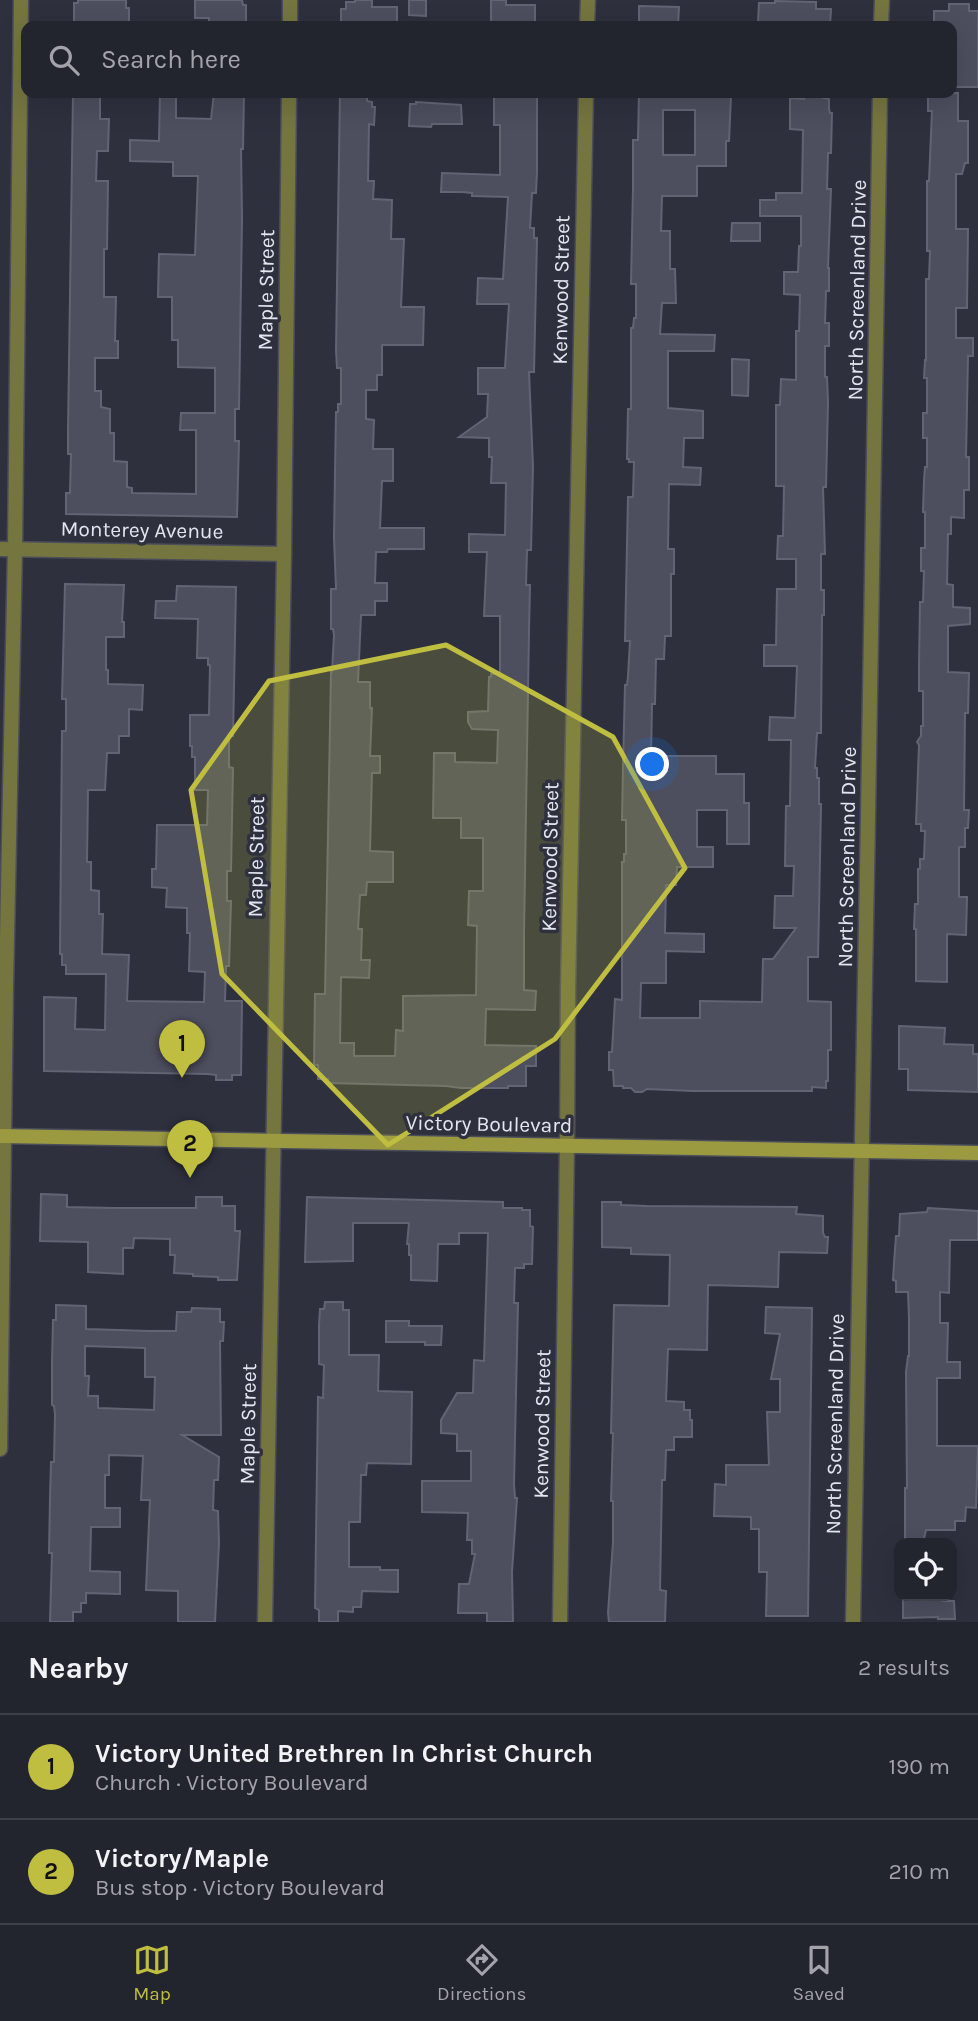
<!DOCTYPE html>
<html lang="en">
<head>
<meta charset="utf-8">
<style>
  :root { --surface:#22242e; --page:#2e303a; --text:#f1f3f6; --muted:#a2a4aa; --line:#3f414a; --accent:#c0be41 }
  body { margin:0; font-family:Karla,sans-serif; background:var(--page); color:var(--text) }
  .controls { position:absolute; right:21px; bottom:21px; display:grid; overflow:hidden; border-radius:14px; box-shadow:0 7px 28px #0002 }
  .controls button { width:63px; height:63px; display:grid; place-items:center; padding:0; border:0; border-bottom:2px solid var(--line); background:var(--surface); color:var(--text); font:35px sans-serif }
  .you { position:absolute; left:653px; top:765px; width:24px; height:24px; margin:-18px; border:5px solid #fff; border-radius:50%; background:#1a73e8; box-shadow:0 0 0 10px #1a73e833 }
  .badge { display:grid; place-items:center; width:46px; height:46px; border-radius:50%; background:var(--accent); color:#111; font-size:23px; font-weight:700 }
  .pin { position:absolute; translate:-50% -58px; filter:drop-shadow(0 2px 4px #0008) }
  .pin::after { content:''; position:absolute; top:37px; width:24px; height:21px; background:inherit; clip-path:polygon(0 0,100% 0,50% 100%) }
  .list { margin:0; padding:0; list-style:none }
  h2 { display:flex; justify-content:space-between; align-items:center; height:91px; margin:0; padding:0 28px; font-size:30px }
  h2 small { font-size:23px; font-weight:400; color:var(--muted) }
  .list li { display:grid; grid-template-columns:46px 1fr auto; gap:21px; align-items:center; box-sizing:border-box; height:105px; padding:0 28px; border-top:2px solid var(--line) }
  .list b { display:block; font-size:26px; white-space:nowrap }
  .list p { margin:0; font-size:23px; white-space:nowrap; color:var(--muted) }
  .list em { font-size:23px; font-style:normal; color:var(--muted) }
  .icon { flex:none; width:38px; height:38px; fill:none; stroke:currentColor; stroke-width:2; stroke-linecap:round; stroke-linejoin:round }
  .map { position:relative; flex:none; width:978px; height:1622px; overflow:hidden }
  .search { position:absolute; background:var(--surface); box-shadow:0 7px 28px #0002; left:21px; right:21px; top:21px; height:77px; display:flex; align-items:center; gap:18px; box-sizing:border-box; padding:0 24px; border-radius:14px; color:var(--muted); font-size:26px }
  .sheet { height:301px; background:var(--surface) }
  nav { display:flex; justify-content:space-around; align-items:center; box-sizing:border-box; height:98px; border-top:2px solid var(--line); background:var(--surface); font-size:19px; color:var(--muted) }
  nav a { display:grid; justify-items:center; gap:4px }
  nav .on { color:var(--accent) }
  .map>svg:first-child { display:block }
  .building { fill:#4d4e5e; stroke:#626474; stroke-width:2; fill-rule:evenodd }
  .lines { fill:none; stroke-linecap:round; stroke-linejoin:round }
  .street-casing { stroke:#4b4d5a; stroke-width:17 }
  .secondary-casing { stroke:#4b4d5a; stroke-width:17 }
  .street { stroke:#757540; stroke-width:14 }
  .secondary { stroke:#9b9a41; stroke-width:14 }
  .marked { fill:#c0be41; fill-opacity:0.2; stroke:#c0be41; stroke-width:5; stroke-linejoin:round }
  .labels { text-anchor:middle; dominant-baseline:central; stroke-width:7; stroke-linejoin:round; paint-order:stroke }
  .street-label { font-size:21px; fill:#e4e6ef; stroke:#2e303e }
</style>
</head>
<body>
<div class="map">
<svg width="978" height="1622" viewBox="0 0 978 1622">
  <rect width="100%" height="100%" fill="#2e303e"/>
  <!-- building -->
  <g class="building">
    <polygon points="78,0 126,0 126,8 129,8 129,24 74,23 74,3 78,3"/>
    <polygon points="195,0 242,0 243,5 246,5 246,26 209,25 209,18 195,18"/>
    <polygon points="355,0 372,0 372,7 397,7 397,26 341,26 341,9 346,9 346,2 355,2"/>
    <polygon points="409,0 426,0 426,16 409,15"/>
    <polygon points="491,0 506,0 506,5 535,5 535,26 491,26"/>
    <polygon points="775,1 816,2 816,9 831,9 830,26 758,22 759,3 775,3"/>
    <polygon points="949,4 969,4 969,11 978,11 978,87 952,87 952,26 934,26 934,11 949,11"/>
    <polygon points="639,6 679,7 678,26 639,26"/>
    <polygon points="73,93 100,93 100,119 109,119 108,151 97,151 96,181 108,181 107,249 104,249 104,297 116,297 115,341 118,341 118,358 95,358 95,391 101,391 101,407 110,409 110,433 114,433 114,461 127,462 127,487 132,488 132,493 196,494 196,430 180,430 181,413 215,413 215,368 178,367 178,340 172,340 172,297 158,297 159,254 195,255 198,176 173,176 173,162 130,161 130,140 159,141 160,93 176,93 176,118 211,119 214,93 244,93 243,149 241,149 242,218 239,409 235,409 235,441 239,441 237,517 66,514 66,493 70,493 71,454 68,454 68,430"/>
    <polygon points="340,93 367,93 367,101 372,102 372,107 375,107 374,125 369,124 368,181 374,181 373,199 392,200 391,239 404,239 401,307 424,307 423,345 382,345 382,375 377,375 377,390 366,390 366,419 374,420 373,449 393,449 393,481 382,481 380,528 424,528 424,549 388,549 387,552 376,552 375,583 387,583 387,601 375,601 375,615 361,615 358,682 370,682 370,708 372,708 370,756 380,756 380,773 372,773 370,851 393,852 393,882 367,882 366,895 360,895 358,929 362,929 361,960 370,960 369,978 341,977 340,1043 354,1043 354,1056 395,1056 396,1030 403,1031 403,996 476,995 477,926 468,925 469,891 483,891 483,838 461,838 461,818 433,818 434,753 455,753 455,762 497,763 498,730 472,729 468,722 468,712 488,711 489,677 491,677 491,674 500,674 500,616 484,616 487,552 469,552 469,534 505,535 506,483 491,483 492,457 489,457 489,438 459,437 487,417 488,394 478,394 478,368 505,368 509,304 477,304 478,278 503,279 508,197 472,196 472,193 462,192 441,192 442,173 500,175 500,125 494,125 494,93 537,93 537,171 536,193 532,193 530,228 534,228 534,238 537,238 534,372 529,372 533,467 531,550 527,550 526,585 530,585 529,631 524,933 524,990 536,991 535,1010 486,1009 485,1045 536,1046 536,1066 526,1066 526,1086 508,1086 508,1088 461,1088 446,1086 328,1083 328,1079 318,1079 318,1065 314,1065 315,994 325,994 331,672 332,672 334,635 333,629 331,629 331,589 336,589 334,537 336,412 338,412 338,404 341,404 341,368 337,368 336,350"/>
    <path d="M 639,93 L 729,93 L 728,96 L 731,96 L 729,141 L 726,141 L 726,166 L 697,166 L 697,196 L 662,196 L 661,231 L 670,231 L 670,269 L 675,269 L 676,303 L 662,303 L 660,334 L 715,335 L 714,351 L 668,351 L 668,408 L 703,411 L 703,438 L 684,438 L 683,467 L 701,468 L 700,485 L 669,484 L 668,549 L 674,549 L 674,574 L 671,574 L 671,636 L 665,636 L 664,659 L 656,659 L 655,704 L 652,704 L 651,756 L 716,756 L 716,774 L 744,774 L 744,803 L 749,803 L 749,844 L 727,844 L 727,810 L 697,810 L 697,847 L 713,847 L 713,867 L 677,867 L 676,885 L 666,885 L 665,933 L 704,934 L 704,952 L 666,951 L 666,983 L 641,983 L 640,1018 L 700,1018 L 700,1001 L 762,1002 L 763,959 L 773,959 L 796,928 L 774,928 L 775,896 L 793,896 L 794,866 L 785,866 L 786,806 L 790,806 L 791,740 L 769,740 L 770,717 L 795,718 L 797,666 L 764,666 L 764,645 L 776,645 L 777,589 L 796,589 L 796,559 L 777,559 L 778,536 L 783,536 L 784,486 L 776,486 L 776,405 L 780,405 L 781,379 L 796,380 L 796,331 L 799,331 L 800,295 L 784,294 L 784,272 L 798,272 L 799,246 L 801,246 L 801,216 L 760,216 L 760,200 L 776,200 L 776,193 L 802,193 L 803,130 L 790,129 L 790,98 L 804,99 L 804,93 L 823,93 L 823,98 L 829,99 L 829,109 L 830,113 L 832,113 L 831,153 L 828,153 L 827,189 L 831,189 L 828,268 L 829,268 L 829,291 L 826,291 L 825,323 L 829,323 L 829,346 L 825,346 L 825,377 L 827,377 L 828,402 L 826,487 L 823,487 L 825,554 L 821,554 L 821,590 L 824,590 L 824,615 L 822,615 L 821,733 L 817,733 L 815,768 L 817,768 L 817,778 L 819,778 L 819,804 L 821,804 L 819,911 L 818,957 L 808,957 L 808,1001 L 831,1002 L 831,1050 L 828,1050 L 828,1081 L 826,1081 L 826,1088 L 812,1087 L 812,1091 L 693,1091 L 647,1089 L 642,1092 L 635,1092 L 631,1088 L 623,1088 L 623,1086 L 614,1086 L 613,1070 L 609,1070 L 609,1052 L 612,1052 L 615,999 L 622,1000 L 622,862 L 624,862 L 624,854 L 626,854 L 626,820 L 622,820 L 623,766 L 625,685 L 627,685 L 628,676 L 630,641 L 625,641 L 628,497 L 633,497 L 634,462 L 629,462 L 629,459 L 627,459 L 628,409 L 631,409 L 631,328 L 633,328 L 634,318 L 636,318 L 636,284 L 631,284 L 633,187 L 633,140 L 638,140 ZM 663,110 L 695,110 L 695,155 L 663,155 Z"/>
    <polygon points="928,93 958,93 958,121 968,121 968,163 965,163 962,174 956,174 956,229 968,229 967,308 956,308 956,338 973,338 973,356 968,356 966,457 969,457 969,490 964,490 964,518 951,517 951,534 948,534 947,584 953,585 953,607 970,608 970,624 948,626 948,672 969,673 968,713 965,713 964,810 969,810 968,828 965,828 965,847 959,847 959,897 967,897 966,935 947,934 947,982 916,981 916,929 914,929 915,904 918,904 918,869 920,869 920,859 924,859 925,831 921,831 921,824 916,824 919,745 917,742 921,736 921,726 923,726 923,691 919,691 919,667 920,602 923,602 924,571 921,571 921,548 925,548 925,512 923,512 924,480 925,467 927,467 927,438 923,438 923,413 927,413 927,378 924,378 925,360 926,360 926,279 929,279 930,251 927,251 927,181 929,181 932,111 928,111"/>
    <polygon points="416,102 461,105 462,124 432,124 431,127 409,126 410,104 416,104"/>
    <polygon points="732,223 760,223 760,241 731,241"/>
    <polygon points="732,359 749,360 748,396 732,395"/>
    <polygon points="65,584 124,585 122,622 124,622 124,637 106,637 106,670 108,670 108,684 143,685 142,710 129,709 129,736 119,736 119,753 107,753 105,790 88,790 87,862 91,862 91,890 99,891 99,914 103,914 102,954 129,955 127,1001 204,1002 205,972 189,971 190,933 187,933 187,908 166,907 167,888 152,887 152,869 156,869 157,825 207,825 208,790 195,790 195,757 192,757 192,746 190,746 190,715 209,715 210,665 208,665 208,658 197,658 198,619 155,618 156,601 176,601 177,586 236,587 233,736 229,736 229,767 233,768 231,871 227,871 227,901 231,901 229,966 226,966 225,1001 242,1001 241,1075 232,1075 232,1080 216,1080 216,1075 208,1074 44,1071 44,997 76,998 75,1029 105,1030 106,974 66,974 66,965 62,965 62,954 60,954 62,731 66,731 66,699 62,699"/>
    <polygon points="899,1026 945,1028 944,1044 973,1045 973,1054 978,1054 978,1092 908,1090 908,1069 899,1069"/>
    <polygon points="41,1194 67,1195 67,1207 114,1208 196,1208 196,1197 222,1197 222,1206 235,1206 235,1231 240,1231 237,1280 218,1280 218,1277 193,1276 193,1274 174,1273 175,1255 170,1255 170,1239 134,1238 133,1248 123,1248 123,1274 88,1272 88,1242 40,1241"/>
    <polygon points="307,1197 503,1202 503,1208 522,1208 522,1210 530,1210 530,1226 533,1227 532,1264 524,1264 524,1268 515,1268 514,1303 518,1303 514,1484 515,1498 517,1498 512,1572 513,1622 487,1622 487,1613 458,1613 459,1584 469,1584 475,1554 472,1554 472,1540 467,1540 468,1513 422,1512 422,1481 471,1481 471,1451 457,1451 457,1434 441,1433 441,1420 457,1393 473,1393 474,1360 484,1361 488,1233 459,1233 459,1244 438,1244 437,1281 411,1280 411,1255 409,1255 409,1244 407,1244 409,1223 353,1223 353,1261 305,1262"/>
    <polygon points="602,1202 621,1202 621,1205 647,1206 797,1207 796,1214 823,1216 823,1233 825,1237 828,1237 827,1253 779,1252 778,1287 708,1285 707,1350 668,1349 666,1401 684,1402 684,1410 690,1410 690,1420 692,1420 692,1437 674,1437 674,1450 666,1450 665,1480 662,1480 660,1590 666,1591 665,1622 609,1622 608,1613 613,1542 613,1501 611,1501 613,1433 611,1433 614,1305 669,1306 670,1255 631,1254 631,1248 602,1247"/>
    <polygon points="928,1208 978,1211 978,1240 950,1240 949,1293 940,1292 940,1323 948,1323 947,1362 960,1362 960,1378 937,1378 937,1446 978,1446 976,1508 966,1507 965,1521 955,1521 955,1530 926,1530 923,1543 905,1543 905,1488 907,1488 906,1372 908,1356 909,1356 909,1318 908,1292 896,1292 896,1281 893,1280 894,1263 896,1236 899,1236 900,1214 927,1212"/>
    <polygon points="325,1302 343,1302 343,1310 349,1310 349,1355 379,1355 378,1391 412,1392 411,1464 367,1463 366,1475 361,1475 360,1522 349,1522 349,1567 380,1567 380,1570 398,1570 398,1592 362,1591 361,1607 353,1607 353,1612 338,1611 338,1622 319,1622 319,1610 315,1608 318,1397 323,1398 324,1365 319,1364 319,1325 320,1309 324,1309"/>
    <path d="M 56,1305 L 86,1306 L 86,1329 L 149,1331 L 176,1331 L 177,1312 L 191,1312 L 192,1308 L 220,1309 L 220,1322 L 224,1322 L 223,1341 L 220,1341 L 221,1435 L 182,1435 L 219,1457 L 218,1480 L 214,1480 L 213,1510 L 218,1511 L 219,1543 L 215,1622 L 178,1622 L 178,1591 L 146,1590 L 150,1500 L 141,1500 L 143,1456 L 109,1455 L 109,1475 L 105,1475 L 105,1508 L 120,1508 L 120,1527 L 91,1527 L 90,1571 L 120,1572 L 120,1594 L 86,1593 L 86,1603 L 81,1603 L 81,1612 L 73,1612 L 73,1622 L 50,1622 L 52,1553 L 49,1553 L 50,1499 L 51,1462 L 54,1462 L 55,1414 L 54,1406 L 52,1405 L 52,1362 L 53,1320 L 56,1320 ZM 85,1346 L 145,1348 L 145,1377 L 155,1377 L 154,1410 L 98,1408 L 98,1396 L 88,1396 L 89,1376 L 85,1376 Z"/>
    <polygon points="766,1307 812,1308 808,1616 766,1616 767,1572 759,1572 759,1529 751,1529 751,1517 714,1516 715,1484 726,1485 726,1465 769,1465 767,1412 780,1412 780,1379 771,1379 780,1334 765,1333"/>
    <polygon points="386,1321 409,1321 409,1326 442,1326 441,1345 425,1345 425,1342 386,1342"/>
    <polygon points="903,1596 943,1596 943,1601 954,1601 955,1619 938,1619 938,1617 903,1618"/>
  </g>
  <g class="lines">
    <defs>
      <g id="street">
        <polyline points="290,26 290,0"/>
        <polyline points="587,26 588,0"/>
        <polyline points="881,26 882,0"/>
        <polyline points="0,549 284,554"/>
        <polyline points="0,1449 6,986 15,549 21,0"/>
        <polyline points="265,1622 284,554 289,93"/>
        <polyline points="560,1622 567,1146 568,989 586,93"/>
        <path d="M 853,1622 C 861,1112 874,603 880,93"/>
      </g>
      <polyline id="secondary" points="0,1136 978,1153"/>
    </defs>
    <!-- street casing -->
    <use href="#street" class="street-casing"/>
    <!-- secondary casing -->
    <use href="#secondary" class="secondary-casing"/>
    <!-- street -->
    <use href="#street" class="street"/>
    <!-- secondary -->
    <use href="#secondary" class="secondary"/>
  </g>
  <!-- marked area -->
  <path class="marked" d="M 446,645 L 613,737 L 685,868 L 555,1039 L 388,1145 L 222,974 L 191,790 L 269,681 Z"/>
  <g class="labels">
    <!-- street labels -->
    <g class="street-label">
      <text transform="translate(266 290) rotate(-89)">Maple Street</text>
      <text transform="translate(561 290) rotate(-89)">Kenwood Street</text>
      <text transform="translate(857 290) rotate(-89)">North Screenland Drive</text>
      <text transform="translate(142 530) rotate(1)">Monterey Avenue</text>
      <text transform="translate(256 857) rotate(-89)">Maple Street</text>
      <text transform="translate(550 857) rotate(-89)">Kenwood Street</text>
      <text transform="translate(847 857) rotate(-89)">North Screenland Drive</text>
      <text transform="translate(489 1124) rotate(1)">Victory Boulevard</text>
      <text transform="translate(248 1424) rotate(-89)">Maple Street</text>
      <text transform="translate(542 1424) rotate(-89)">Kenwood Street</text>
      <text transform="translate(835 1424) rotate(-89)">North Screenland Drive</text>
    </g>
  </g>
</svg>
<div class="controls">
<button><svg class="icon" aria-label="locate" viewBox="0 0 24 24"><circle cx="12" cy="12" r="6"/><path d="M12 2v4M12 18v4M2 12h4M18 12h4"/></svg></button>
</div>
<div class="you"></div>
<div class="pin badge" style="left:182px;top:1078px">1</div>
<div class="pin badge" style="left:190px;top:1178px">2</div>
<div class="search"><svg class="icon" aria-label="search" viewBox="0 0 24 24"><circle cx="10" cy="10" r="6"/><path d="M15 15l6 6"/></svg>Search here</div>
</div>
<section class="sheet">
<h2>Nearby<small>2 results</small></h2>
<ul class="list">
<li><span class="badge">1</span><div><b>Victory United Brethren In Christ Church</b><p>Church · Victory Boulevard</p></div><em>190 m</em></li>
<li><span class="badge">2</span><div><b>Victory/Maple</b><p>Bus stop · Victory Boulevard</p></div><em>210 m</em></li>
</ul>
</section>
<nav>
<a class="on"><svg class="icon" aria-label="map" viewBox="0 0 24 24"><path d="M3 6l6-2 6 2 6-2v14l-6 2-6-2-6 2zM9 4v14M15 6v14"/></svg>Map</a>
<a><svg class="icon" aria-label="directions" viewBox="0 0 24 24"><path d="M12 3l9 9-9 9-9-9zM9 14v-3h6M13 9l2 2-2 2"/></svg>Directions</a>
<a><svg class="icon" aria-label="saved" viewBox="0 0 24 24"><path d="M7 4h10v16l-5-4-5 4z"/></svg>Saved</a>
</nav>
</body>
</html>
